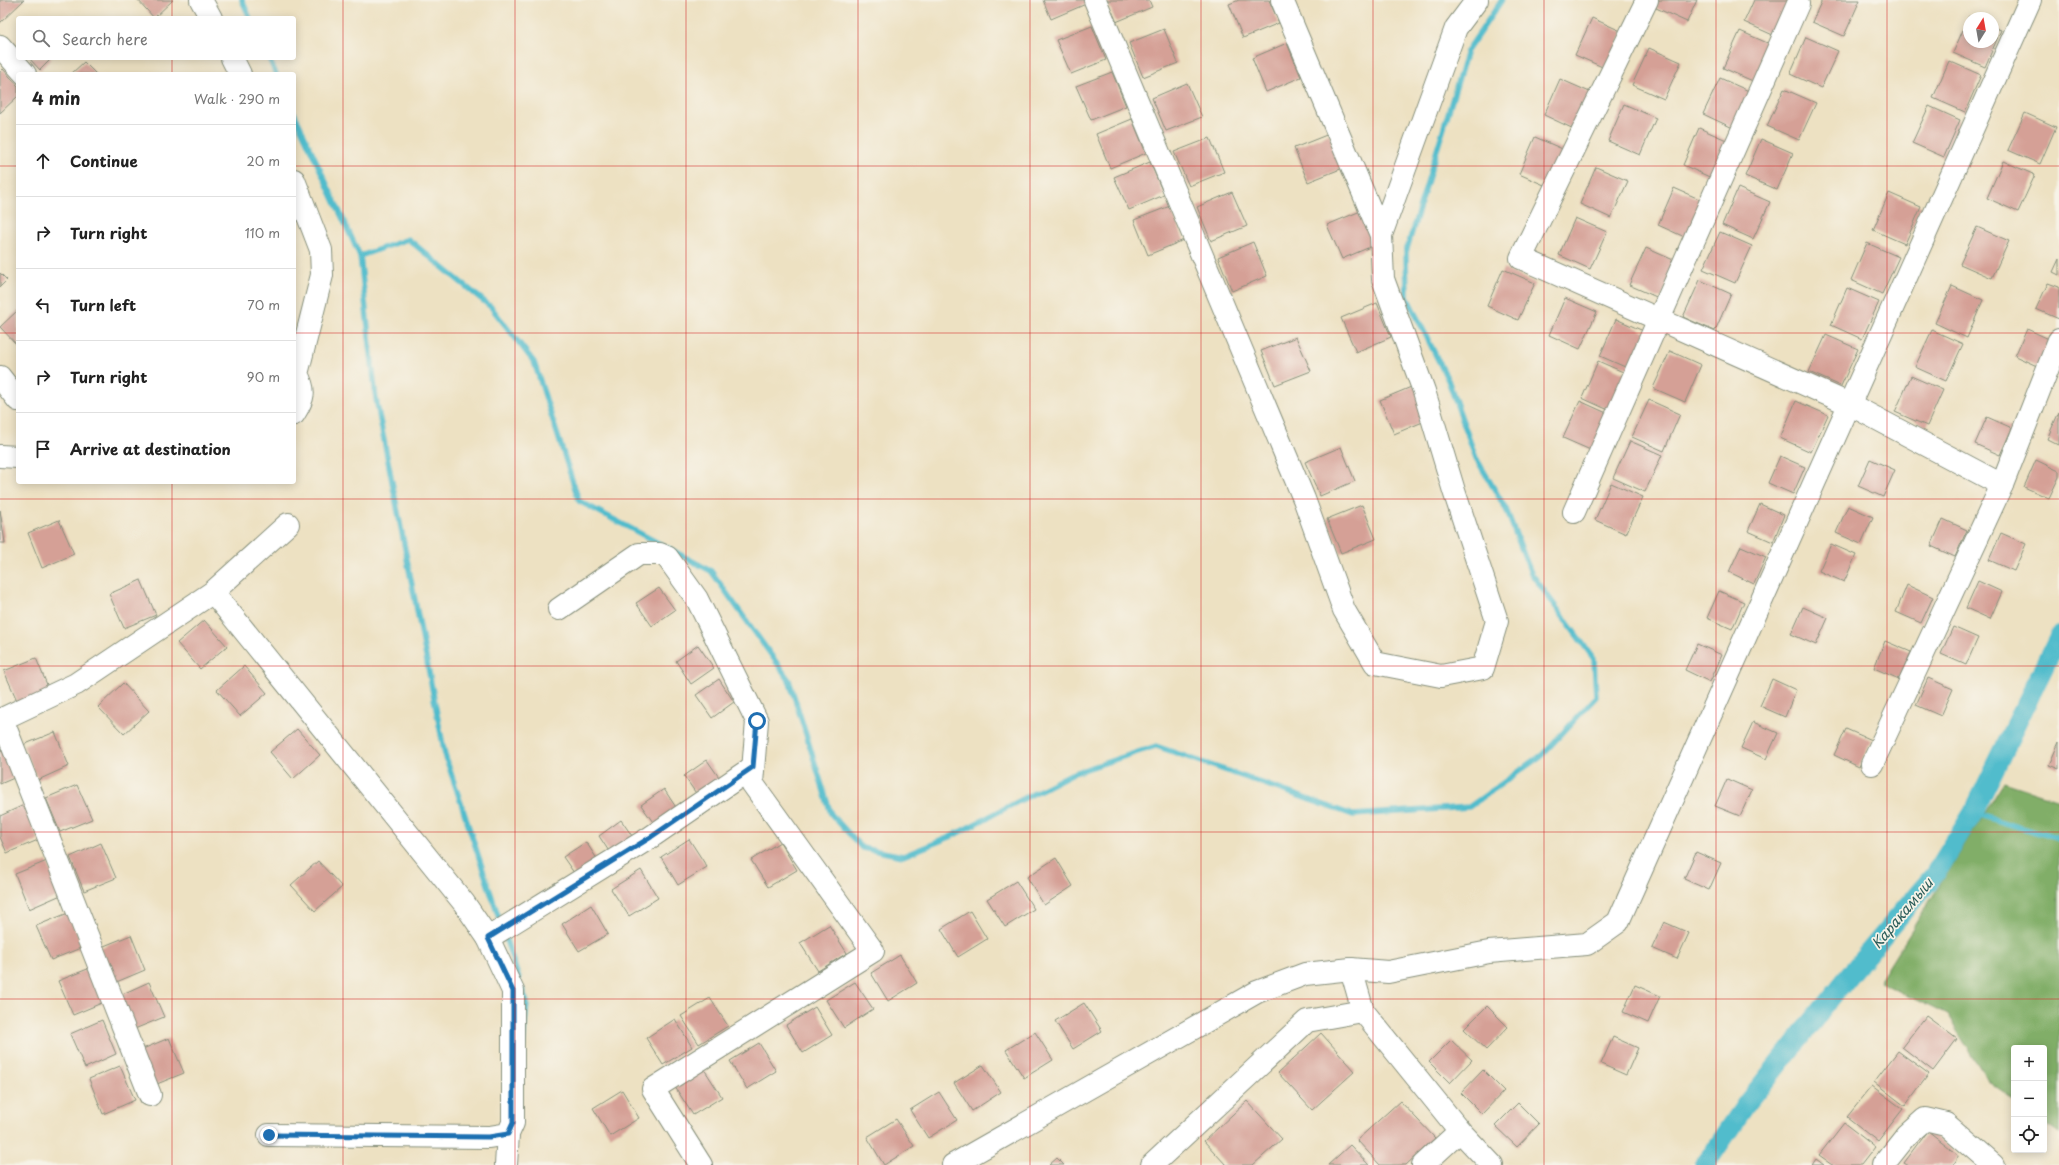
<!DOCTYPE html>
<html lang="en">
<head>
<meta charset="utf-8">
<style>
  :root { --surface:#fff; --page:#f2f2f2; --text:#222; --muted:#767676; --line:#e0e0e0 }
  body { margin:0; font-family:"Playpen Sans",sans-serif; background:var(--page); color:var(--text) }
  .controls { position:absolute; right:12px; bottom:12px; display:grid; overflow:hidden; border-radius:4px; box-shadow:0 2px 10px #0003 }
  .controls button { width:36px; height:36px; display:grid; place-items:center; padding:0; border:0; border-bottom:1px solid var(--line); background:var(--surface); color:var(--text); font:20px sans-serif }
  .compass { position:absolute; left:1963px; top:12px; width:36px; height:36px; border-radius:50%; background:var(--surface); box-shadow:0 2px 10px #0003; rotate:11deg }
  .stop { position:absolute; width:12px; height:12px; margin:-9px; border:3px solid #1f6fb2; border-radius:50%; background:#fff }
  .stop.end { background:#1f6fb2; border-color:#fff; box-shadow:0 1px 4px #0008 }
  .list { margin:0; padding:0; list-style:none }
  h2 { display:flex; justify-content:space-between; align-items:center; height:52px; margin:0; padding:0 16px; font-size:17px }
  h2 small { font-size:13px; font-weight:400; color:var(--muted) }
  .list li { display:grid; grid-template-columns:26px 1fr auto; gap:12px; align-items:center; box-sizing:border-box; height:72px; padding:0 16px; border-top:1px solid var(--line) }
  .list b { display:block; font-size:15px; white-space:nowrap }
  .list em { font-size:13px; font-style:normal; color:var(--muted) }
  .icon { flex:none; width:22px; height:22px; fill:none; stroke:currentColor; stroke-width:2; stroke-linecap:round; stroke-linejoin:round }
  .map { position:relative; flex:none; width:2059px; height:1165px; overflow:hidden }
  .search { position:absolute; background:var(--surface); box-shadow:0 2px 10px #0003; left:16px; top:16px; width:280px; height:44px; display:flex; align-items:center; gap:10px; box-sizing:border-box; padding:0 14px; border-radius:4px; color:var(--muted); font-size:15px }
  .panel { position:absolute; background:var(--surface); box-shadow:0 2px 10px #0003; left:16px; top:72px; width:280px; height:412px; border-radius:4px }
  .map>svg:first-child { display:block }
  .forest { fill:#81ae67; stroke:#50764e }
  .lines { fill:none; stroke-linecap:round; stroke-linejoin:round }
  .stream { stroke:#51bccc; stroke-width:5.5 }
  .canal { stroke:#51bccc; stroke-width:20 }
  .building { fill:#d5a096 }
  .minor-casing { stroke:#868f7b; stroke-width:24 }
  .minor { stroke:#fff; stroke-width:22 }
  .route { stroke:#1f6fb2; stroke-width:5 }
  .grid { fill:none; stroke:#d62828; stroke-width:1; stroke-opacity:0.55 }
  .labels { text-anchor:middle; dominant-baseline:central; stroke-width:3.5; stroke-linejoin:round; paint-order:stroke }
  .water-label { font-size:14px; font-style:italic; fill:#2c5d5a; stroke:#f7f3e8 }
</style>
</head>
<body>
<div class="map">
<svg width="2059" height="1165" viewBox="0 0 2059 1165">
  <rect width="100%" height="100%" fill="#f7f3e8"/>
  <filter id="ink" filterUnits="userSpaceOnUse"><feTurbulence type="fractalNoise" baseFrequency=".025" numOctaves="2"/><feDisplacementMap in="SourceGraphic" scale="8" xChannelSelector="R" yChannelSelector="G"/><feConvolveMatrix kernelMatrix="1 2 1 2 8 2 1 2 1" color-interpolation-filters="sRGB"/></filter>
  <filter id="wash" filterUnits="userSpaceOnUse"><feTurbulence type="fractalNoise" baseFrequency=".012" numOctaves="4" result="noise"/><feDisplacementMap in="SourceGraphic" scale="16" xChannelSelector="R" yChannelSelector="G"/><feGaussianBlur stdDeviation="0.9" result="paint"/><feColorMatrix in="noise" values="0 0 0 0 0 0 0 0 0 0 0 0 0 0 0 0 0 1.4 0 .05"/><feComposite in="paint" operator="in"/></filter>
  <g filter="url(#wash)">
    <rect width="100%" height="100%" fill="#ede1c2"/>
    <!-- forest -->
    <polygon class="forest" points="2004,782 2059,800 2059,1134 2044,1123 2044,1048 2014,1048 2014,1101 1989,1082 1947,1015 1879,982"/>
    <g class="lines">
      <!-- stream -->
      <g class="stream">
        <polyline points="242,0 250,18"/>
        <polyline points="269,58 276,74"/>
        <polyline points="294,113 360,256 376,399 445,755 501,924"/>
        <polyline points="360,256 408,239 491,307 534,362 579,501 711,571 789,680 831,814 862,848 903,856 950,837 1071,774 1156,746 1353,815 1469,807 1542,755 1596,697 1594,659 1531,573 1506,509 1476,458 1448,380 1407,297 1406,252 1467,51 1502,0"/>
        <polyline points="1973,813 2059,839"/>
        <polyline points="504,934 519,979"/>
        <polyline points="522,989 527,1003 523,1044"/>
      </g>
      <!-- canal -->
      <polyline class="canal" points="1705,1165 1747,1103 1857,966 1935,874 1973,813 2059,636"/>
    </g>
    <g id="blocks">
      <!-- building -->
      <g class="building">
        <polygon points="0,0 24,0 0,23"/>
        <polygon points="138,0 173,0 154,18"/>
        <polygon points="1043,0 1084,0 1086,4 1051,19"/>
        <polygon points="1107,0 1149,0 1152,7 1116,22"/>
        <polygon points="1239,0 1269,0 1279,23 1243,38 1229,4"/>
        <polygon points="1659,0 1697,0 1687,22 1656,8"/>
        <polygon points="1754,0 1792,0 1775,36 1744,22"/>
        <polygon points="1822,0 1860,0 1844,36 1812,22"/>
        <polygon points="1969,16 1974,18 1969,18 1969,42 1993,42 1993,27 2001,30 1985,67 1953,53"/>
        <polygon points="1592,18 1623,32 1607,69 1575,55"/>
        <polygon points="1092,26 1106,60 1071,74 1056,40"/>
        <polygon points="1164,29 1178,63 1143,77 1129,43"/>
        <polygon points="1740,31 1772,45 1755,82 1723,68"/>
        <polygon points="1806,37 1838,51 1821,88 1790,74"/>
        <polygon points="1287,43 1301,77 1266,92 1252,58"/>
        <polygon points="1649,48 1681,62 1664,99 1632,85"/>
        <polygon points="29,58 52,58 40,70"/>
        <polygon points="1949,61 1981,75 1965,112 1933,98"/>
        <polygon points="84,62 96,74 71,74"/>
        <polygon points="3,69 18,86 18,96 0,113 0,72"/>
        <polygon points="1112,72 1126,106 1091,120 1076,86"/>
        <polygon points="1720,78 1751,92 1735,129 1703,114"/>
        <polygon points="1560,79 1592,93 1576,130 1544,115"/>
        <polygon points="1187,83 1202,117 1166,131 1152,98"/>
        <polygon points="1784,89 1816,103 1799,140 1767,126"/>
        <polygon points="1624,104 1656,118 1640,155 1608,141"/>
        <polygon points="1929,106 1960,120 1944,157 1912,143"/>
        <polygon points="2025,113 2056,127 2040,164 2008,150"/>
        <polygon points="1132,119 1146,153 1110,168 1096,134"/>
        <polygon points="1699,128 1731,142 1714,179 1683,165"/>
        <polygon points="1329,134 1343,168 1308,182 1294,148"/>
        <polygon points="1535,137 1567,151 1551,188 1519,174"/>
        <polygon points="1210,138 1224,172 1189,186 1174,152"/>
        <polygon points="1761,139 1793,153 1777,190 1745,176"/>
        <polygon points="2003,161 2035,175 2018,212 1987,198"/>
        <polygon points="1150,162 1164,195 1129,210 1114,177"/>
        <polygon points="1596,167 1628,181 1611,218 1580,204"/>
        <polygon points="1674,188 1706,202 1689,239 1658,225"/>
        <polygon points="1738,188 1770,202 1753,239 1722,225"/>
        <polygon points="1232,192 1247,226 1211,241 1197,207"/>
        <polygon points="1889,193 1921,207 1905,244 1873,230"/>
        <polygon points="1170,206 1184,240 1148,255 1134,220"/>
        <polygon points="1363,210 1377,244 1342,259 1327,225"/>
        <polygon points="1575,218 1607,232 1590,269 1559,255"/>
        <polygon points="1977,227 2009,241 1992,278 1960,264"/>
        <polygon points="1720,232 1752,246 1735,283 1703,269"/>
        <polygon points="1253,242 1267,276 1232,291 1218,257"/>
        <polygon points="1867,243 1899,257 1882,294 1851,280"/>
        <polygon points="1646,248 1678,262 1661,299 1629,285"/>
        <polygon points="2059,259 2059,275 2053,272"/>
        <polygon points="1503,269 1535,283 1518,320 1487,306"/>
        <polygon points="0,273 7,280 0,287"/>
        <polygon points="1700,280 1731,294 1715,331 1683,317"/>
        <polygon points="2048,283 2059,287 2059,319 2036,309"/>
        <polygon points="1952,286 1983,300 1967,338 1935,323"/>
        <polygon points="1847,288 1879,302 1862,339 1831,325"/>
        <polygon points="1565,298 1597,312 1580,349 1549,335"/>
        <polygon points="1377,303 1391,337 1356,352 1341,318"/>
        <polygon points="18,310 18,346 0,327"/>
        <polygon points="1616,319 1648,333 1632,370 1600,356"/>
        <polygon points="2027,329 2051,340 2039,367 2015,356"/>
        <polygon points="1932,330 1963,344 1946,381 1915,367"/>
        <polygon points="1826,335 1858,349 1841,386 1809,372"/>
        <polygon points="1296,337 1311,371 1275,385 1261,351"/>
        <polygon points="1670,351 1701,365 1685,402 1653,388"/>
        <polygon points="1598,361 1630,375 1613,412 1582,398"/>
        <polygon points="1911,376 1943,390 1927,426 1895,412"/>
        <polygon points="1416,385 1430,419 1394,434 1380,400"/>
        <polygon points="1649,400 1680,414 1664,451 1632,437"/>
        <polygon points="1580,401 1611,415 1595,452 1563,438"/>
        <polygon points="1796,401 1828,415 1811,452 1780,438"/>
        <polygon points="2059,412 2059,445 2047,439"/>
        <polygon points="1987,417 2012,428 2000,455 1975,444"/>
        <polygon points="1630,441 1662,455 1645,492 1613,478"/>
        <polygon points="1341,447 1355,481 1320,496 1305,462"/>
        <polygon points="1780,456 1805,467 1793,494 1768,483"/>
        <polygon points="1870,459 1895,470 1883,497 1858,486"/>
        <polygon points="2036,460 2059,471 2059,477 2049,498 2024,487"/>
        <polygon points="1611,483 1643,497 1626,534 1595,520"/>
        <polygon points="1760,504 1784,515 1773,542 1748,531"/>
        <polygon points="1362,505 1376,539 1341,553 1327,519"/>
        <polygon points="1848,506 1873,517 1861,544 1836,533"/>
        <polygon points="0,510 5,543 0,543"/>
        <polygon points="1943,519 1967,530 1955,557 1931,546"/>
        <polygon points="59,520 74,554 42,568 28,533"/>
        <polygon points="2001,533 2026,544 2014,571 1989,560"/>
        <polygon points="1831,544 1856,555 1844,582 1819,571"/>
        <polygon points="1741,546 1766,557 1754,584 1729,572"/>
        <polygon points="141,580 156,615 124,628 109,594"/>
        <polygon points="1978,581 2002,592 1990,619 1966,608"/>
        <polygon points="1907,585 1933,597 1921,623 1896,612"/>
        <polygon points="659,588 675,610 652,626 636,603"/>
        <polygon points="1719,591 1744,602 1732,629 1707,618"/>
        <polygon points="1803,607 1828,618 1816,645 1791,634"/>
        <polygon points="204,620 227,646 200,669 177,643"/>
        <polygon points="1953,627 1978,638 1966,665 1941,654"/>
        <polygon points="1885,641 1911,652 1899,679 1874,668"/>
        <polygon points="1697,644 1722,655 1710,682 1685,670"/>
        <polygon points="698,645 714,668 691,684 676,661"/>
        <polygon points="36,658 50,692 19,705 4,671"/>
        <polygon points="244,666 267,693 240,716 217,690"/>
        <polygon points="1928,678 1953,689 1941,716 1916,705"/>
        <polygon points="719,679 734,702 712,718 696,695"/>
        <polygon points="1772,679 1796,690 1785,717 1760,706"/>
        <polygon points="123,683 149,711 124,734 98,707"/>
        <polygon points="1753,722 1778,733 1766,759 1741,748"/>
        <polygon points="297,729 320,755 293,779 270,752"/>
        <polygon points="1846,729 1871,740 1859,767 1834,755"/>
        <polygon points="55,732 69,766 38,780 23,745"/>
        <polygon points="2059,742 2059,769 2049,765"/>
        <polygon points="0,746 14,778 0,784"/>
        <polygon points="707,760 723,783 700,799 684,776"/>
        <polygon points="1727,779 1752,790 1740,816 1715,806"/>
        <polygon points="77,785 92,819 60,832 46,798"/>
        <polygon points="664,789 679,812 657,828 641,805"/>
        <polygon points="24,805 38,840 7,853 0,837 0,816"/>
        <polygon points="621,820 637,843 614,859 599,836"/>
        <polygon points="689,839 707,867 678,885 661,857"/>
        <polygon points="586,842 601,865 579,880 563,857"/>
        <polygon points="780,842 797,870 768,887 751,860"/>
        <polygon points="101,843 116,878 84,891 70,857"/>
        <polygon points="1696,852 1721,863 1709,890 1684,879"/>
        <polygon points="1056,858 1073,886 1044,905 1027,877"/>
        <polygon points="47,861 61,895 29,909 15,874"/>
        <polygon points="318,861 342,887 315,911 291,885"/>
        <polygon points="641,870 658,898 629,916 611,889"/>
        <polygon points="1016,881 1034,909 1005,927 987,899"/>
        <polygon points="591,905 608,934 579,951 562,924"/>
        <polygon points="970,911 987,939 958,957 941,929"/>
        <polygon points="68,913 83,947 51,960 36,926"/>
        <polygon points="1664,922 1689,933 1677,959 1652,948"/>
        <polygon points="829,925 847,953 818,971 800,943"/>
        <polygon points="131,935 145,970 114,983 99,948"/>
        <polygon points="900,955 917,983 888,1001 871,973"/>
        <polygon points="90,968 104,1002 73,1015 58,981"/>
        <polygon points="149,982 164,1017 132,1030 118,996"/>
        <polygon points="855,982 873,1009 844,1028 826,1000"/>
        <polygon points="1635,985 1660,996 1648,1023 1623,1012"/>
        <polygon points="710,998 728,1026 699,1044 681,1016"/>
        <polygon points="1084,1003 1102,1031 1073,1049 1055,1021"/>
        <polygon points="1487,1006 1508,1027 1486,1050 1464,1029"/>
        <polygon points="815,1007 832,1035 803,1053 786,1025"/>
        <polygon points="1926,1016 1957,1039 1933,1071 1902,1047"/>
        <polygon points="675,1019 692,1047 663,1065 646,1038"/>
        <polygon points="102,1020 116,1054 85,1068 70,1034"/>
        <polygon points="1035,1032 1053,1060 1024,1078 1006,1050"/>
        <polygon points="1321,1033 1355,1071 1312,1110 1278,1073"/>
        <polygon points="1613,1037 1638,1048 1626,1075 1601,1064"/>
        <polygon points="169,1038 184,1073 152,1086 138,1051"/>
        <polygon points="1451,1040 1472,1060 1450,1083 1429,1062"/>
        <polygon points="759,1043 776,1071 747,1089 730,1061"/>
        <polygon points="1898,1051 1929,1074 1905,1106 1874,1082"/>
        <polygon points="983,1065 1001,1092 972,1111 954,1083"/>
        <polygon points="120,1066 135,1100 103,1114 89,1079"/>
        <polygon points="704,1069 722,1097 693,1115 675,1087"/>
        <polygon points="1483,1070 1504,1091 1482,1114 1461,1093"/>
        <polygon points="1872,1086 1903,1109 1878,1141 1847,1117"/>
        <polygon points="622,1090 639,1118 610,1136 593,1108"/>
        <polygon points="939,1092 957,1120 928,1138 910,1110"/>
        <polygon points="1247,1101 1282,1139 1253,1165 1226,1165 1204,1141"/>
        <polygon points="1400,1101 1435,1138 1406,1165 1380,1165 1357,1140"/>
        <polygon points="1518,1103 1539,1124 1517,1147 1495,1126"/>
        <polygon points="896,1119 914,1146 884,1165 867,1137"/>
        <polygon points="1844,1123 1875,1147 1861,1165 1833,1165 1819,1155"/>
        <polygon points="1928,1131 1959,1155 1952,1165 1907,1165 1904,1163"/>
        <polygon points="1350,1145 1369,1165 1328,1165"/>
        <polygon points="1057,1158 1064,1165 1049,1165"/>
        <polygon points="1816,1159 1824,1165 1812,1165"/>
      </g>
    </g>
  </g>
  <g filter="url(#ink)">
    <use href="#blocks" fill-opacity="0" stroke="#868f7b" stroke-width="1"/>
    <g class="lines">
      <defs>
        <g id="minor">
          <polyline points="201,0 211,18"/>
          <polyline points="1095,0 1304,499 1344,610 1375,663 1441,676 1483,668 1497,621 1454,491 1424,391 1383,279 1381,235 1282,0"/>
          <polyline points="1647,0 1521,258 1849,404 2002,485"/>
          <polyline points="0,46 25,74"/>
          <polyline points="232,58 240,74"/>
          <path d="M 294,180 L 321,250 L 322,275 L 297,374 C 306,391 304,398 294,414"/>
          <polyline points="1381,235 1456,28 1477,0"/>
          <polyline points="0,377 18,400"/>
          <polyline points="0,456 18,457"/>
          <polyline points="1574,512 1798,4"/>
          <polyline points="213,592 464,903 488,938 513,991 513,1123 508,1134 489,1137 269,1135"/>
          <polyline points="559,609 639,554 660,554 667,557 697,599 757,721 752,783 873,951 653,1089 701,1165"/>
          <polyline points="2,719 150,1095"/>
          <polyline points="0,720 76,684 213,592 288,524"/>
          <polyline points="1872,764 2002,485 2059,340"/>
          <polyline points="488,938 651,837 753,767"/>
          <polyline points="1351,969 1363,1011 1460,1131 1492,1165"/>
          <polyline points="506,1165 508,1134"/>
          <polyline points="953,1165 1257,992 1305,974 1351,969 1388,972 1489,952 1587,944 1618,922 2030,0"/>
          <polyline points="1152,1165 1307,1021 1363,1011"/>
          <polyline points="1423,1165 1460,1131"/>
          <polyline points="1883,1165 1907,1135 1925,1119 1946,1124 1993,1165"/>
        </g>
      </defs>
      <!-- minor casing -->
      <use href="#minor" class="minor-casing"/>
      <!-- minor -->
      <use href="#minor" class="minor"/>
    </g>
  </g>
  <g class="lines" filter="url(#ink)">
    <!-- route -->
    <polyline class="route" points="269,1135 489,1137 508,1134 513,1123 513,991 488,938 651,837 753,767 757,721"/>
  </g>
  <!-- grid -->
  <path class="grid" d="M 172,0 L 172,18M 343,0 L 343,1165M 515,0 L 515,1165M 686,0 L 686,1165M 858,0 L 858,1165M 1030,0 L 1030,1165M 1201,0 L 1201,1165M 1373,0 L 1373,1165M 1544,0 L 1544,1165M 1716,0 L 1716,1165M 1887,0 L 1887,1165M 172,58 L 172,74M 0,166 L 18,166M 294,166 L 2059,166M 0,333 L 18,333M 294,333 L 2059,333M 172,482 L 172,1165M 0,499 L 2059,499M 0,666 L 2059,666M 0,832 L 2059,832M 0,999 L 2059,999"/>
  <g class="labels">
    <!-- water labels -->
    <g class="water-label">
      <text transform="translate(1902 913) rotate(-50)">Каракамыш</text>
    </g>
  </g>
</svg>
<div class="controls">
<button>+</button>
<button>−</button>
<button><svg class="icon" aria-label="locate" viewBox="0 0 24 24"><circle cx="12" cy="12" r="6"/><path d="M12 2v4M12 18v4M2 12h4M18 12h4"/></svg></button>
</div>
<svg class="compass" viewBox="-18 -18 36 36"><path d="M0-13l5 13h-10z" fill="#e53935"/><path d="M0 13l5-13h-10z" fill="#767676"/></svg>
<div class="stop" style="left:757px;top:721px"></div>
<div class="stop end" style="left:269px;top:1135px"></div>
<div class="search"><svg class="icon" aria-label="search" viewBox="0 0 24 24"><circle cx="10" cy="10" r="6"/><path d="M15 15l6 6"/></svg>Search here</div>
<section class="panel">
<h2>4 min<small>Walk · 290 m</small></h2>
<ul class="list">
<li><svg class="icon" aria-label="ahead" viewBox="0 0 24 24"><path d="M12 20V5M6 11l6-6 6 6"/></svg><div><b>Continue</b></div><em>20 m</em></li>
<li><svg class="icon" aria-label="right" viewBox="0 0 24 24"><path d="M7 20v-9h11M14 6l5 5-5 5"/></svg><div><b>Turn right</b></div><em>110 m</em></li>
<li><svg class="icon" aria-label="left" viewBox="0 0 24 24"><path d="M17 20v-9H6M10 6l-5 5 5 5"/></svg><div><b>Turn left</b></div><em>70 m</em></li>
<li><svg class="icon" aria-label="right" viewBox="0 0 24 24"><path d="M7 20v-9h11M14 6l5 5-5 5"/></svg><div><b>Turn right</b></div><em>90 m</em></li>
<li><svg class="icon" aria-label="arrive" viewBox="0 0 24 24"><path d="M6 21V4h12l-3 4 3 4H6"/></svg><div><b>Arrive at destination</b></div></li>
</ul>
</section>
</div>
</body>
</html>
